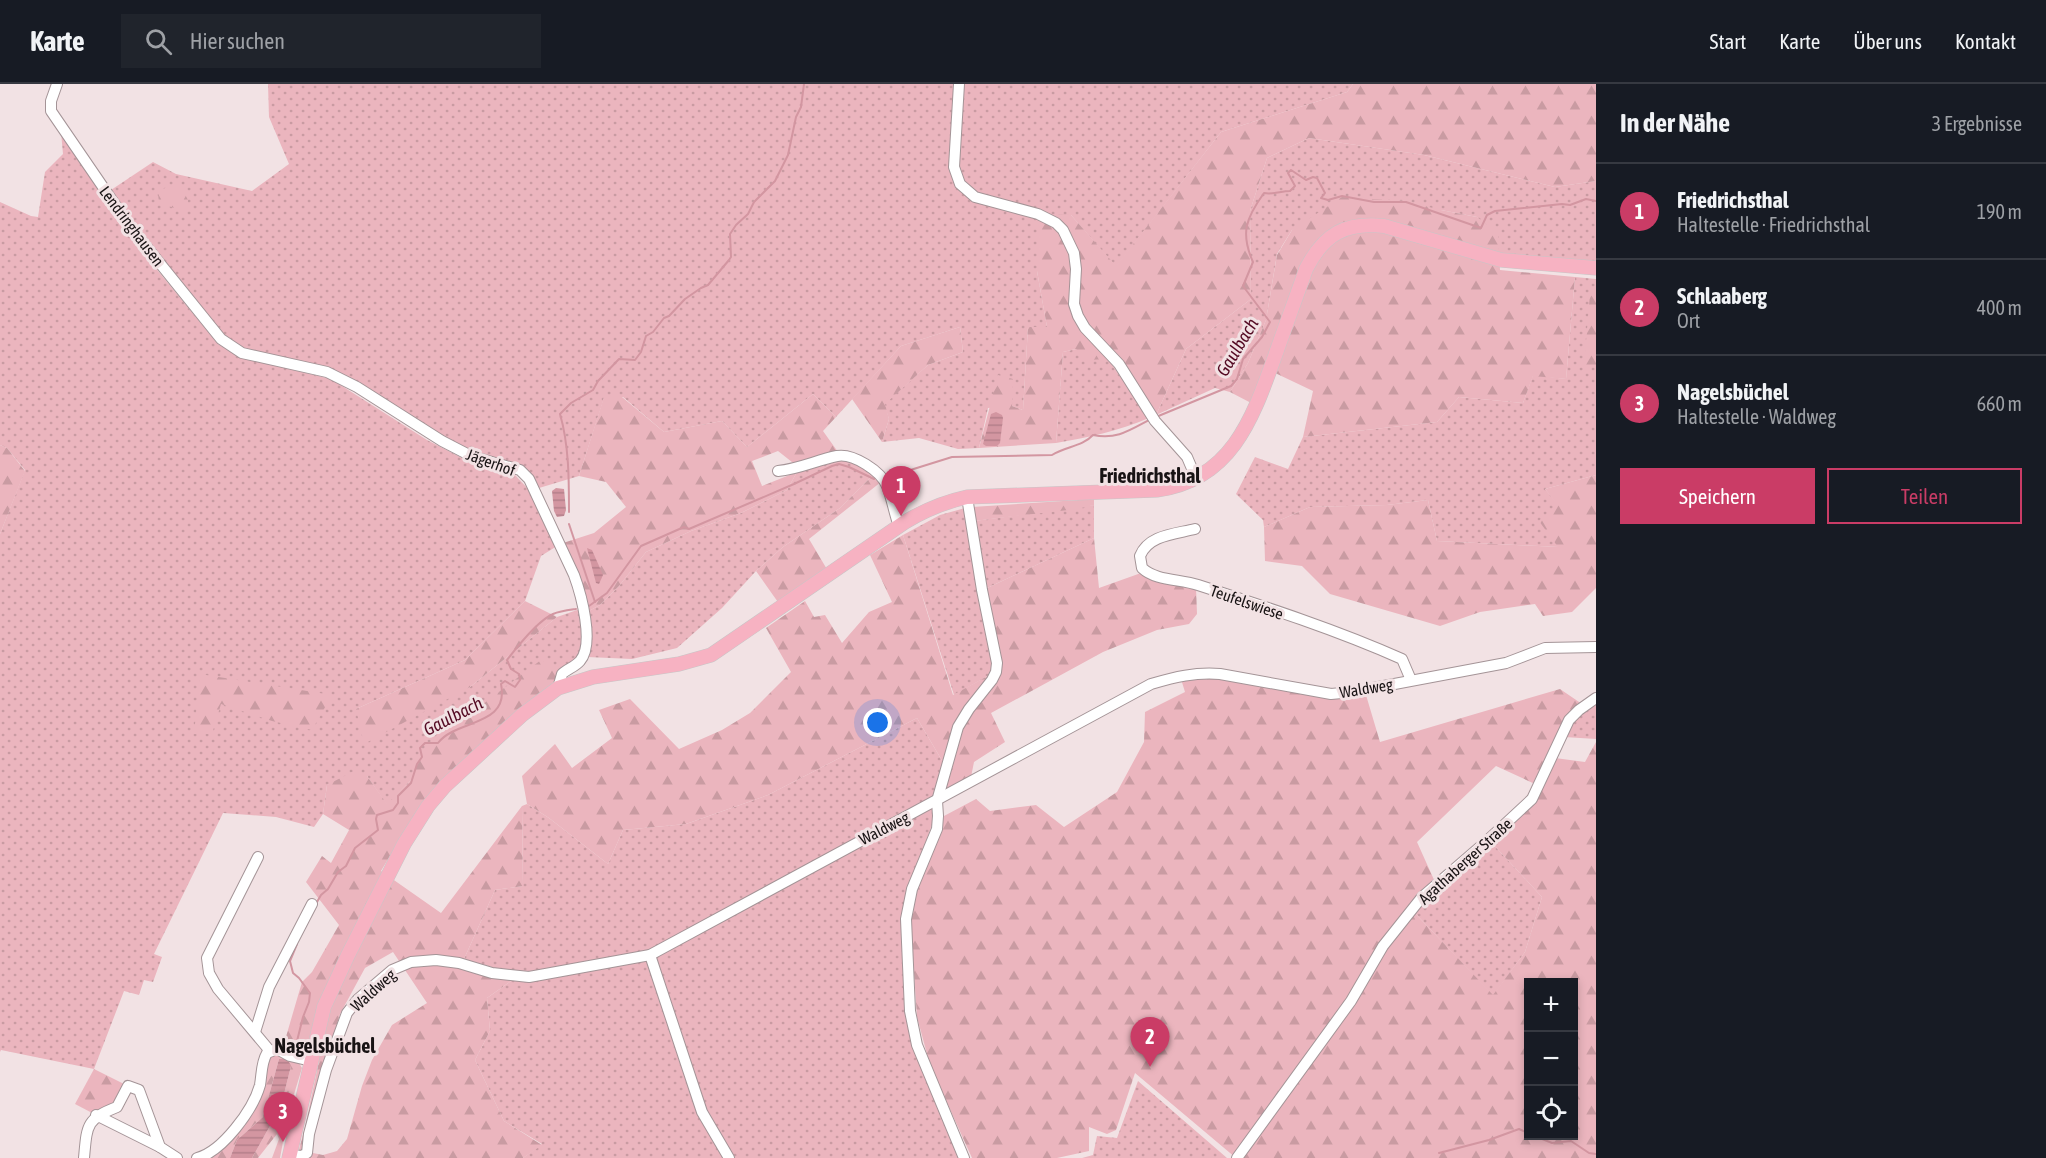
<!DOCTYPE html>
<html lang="de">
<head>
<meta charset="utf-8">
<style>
  :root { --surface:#171b24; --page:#20242c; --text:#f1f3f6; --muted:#9ea1a6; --line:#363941; --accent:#ca3c66 }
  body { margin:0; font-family:"Asap Condensed",sans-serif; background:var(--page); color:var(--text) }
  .controls { position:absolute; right:18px; bottom:18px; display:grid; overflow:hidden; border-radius:0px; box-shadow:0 3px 9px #0003 }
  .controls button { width:54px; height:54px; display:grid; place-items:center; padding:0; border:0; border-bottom:2px solid var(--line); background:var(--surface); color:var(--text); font:30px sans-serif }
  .you { position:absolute; left:878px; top:639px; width:21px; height:21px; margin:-15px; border:4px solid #fff; border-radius:50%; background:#1a73e8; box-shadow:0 0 0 9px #1a73e833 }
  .badge { display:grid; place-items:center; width:39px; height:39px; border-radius:50%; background:var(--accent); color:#fff; font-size:20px; font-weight:700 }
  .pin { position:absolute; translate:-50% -50px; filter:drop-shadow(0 2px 3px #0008) }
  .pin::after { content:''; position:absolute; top:32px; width:21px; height:18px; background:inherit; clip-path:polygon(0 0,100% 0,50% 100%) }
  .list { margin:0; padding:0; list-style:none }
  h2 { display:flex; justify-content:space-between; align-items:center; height:78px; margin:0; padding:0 24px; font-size:26px }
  h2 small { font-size:20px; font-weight:400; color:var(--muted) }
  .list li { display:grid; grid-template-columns:39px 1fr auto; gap:18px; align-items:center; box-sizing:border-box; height:96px; padding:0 24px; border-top:2px solid var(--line) }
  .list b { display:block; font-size:22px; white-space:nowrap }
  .list p { margin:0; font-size:20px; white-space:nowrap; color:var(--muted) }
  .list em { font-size:20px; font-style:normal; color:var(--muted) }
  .actions { display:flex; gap:12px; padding:18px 24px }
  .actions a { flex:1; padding:14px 0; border:2px solid var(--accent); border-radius:0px; text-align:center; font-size:21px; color:var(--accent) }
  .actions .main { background:var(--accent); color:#fff }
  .icon { flex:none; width:33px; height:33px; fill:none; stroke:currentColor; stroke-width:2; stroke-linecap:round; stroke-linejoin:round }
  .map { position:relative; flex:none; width:1596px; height:1074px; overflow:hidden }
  header { display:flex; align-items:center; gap:36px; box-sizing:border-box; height:84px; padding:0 30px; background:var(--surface); border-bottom:2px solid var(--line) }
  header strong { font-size:28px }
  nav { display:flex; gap:33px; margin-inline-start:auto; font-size:21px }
  .search { width:420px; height:54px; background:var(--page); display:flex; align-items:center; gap:15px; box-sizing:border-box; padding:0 21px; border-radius:0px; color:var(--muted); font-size:22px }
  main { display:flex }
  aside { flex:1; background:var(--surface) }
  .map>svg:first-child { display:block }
  .grass { fill:url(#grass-dots) }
  .forest { fill:url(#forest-firs); fill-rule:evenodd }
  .water { fill:url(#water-rules) }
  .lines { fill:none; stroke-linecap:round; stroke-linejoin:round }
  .stream { stroke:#d396a1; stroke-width:2 }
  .minor-casing { stroke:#a49497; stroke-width:12 }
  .major-casing { stroke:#c8c6c7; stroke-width:15 }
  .minor { stroke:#fff; stroke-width:10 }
  .major { stroke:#f7b2c2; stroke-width:14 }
  .labels { text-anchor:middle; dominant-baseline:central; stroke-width:6; stroke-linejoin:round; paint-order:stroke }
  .street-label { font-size:16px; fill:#181314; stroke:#f2e2e4 }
  .water-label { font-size:18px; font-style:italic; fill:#540a23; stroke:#f2e2e4 }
  .quarter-label { font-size:20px; font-weight:bold; fill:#181314; stroke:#f2e2e4 }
</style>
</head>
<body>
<header>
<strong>Karte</strong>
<div class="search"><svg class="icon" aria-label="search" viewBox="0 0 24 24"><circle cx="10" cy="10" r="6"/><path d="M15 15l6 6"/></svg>Hier suchen</div>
<nav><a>Start</a><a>Karte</a><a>Über uns</a><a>Kontakt</a></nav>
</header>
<main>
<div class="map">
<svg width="1596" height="1074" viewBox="0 0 1596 1074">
  <defs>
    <pattern id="grass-dots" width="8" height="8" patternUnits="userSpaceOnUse" patternTransform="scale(1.5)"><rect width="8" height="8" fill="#ebb5be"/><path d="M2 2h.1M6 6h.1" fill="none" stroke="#c99ba2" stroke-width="1.8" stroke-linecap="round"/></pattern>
    <pattern id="forest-firs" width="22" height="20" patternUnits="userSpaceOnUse" patternTransform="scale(1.5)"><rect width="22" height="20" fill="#ebb5be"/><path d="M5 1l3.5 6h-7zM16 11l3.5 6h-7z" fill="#c99ba2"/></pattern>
    <pattern id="water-rules" width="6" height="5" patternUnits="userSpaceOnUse" patternTransform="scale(1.5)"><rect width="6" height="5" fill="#d396a1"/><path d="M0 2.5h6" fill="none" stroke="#b4808a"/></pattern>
  </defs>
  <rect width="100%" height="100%" fill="#f2e2e4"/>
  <!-- grass -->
  <g class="grass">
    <polygon points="268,0 1353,0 1347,8 1221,48 1116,183 1071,131 1037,187 1047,243 1028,243 1023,326 1012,322 988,324 979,364 958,365 919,354 882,358 889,335 884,320 928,281 963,268 960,243 901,262 836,333 813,310 747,363 722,337 664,348 623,313 604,314 579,392 539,404 531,395 469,367 430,346 345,292 243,265 224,253 130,134 111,106 153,78 176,90 252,107 289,80 269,33"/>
    <polygon points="61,48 108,115 117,137 218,260 239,273 331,295 427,356 462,374 515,391 530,407 557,462 541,472 525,517 465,576 356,625 470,603 557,533 580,525 584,549 578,574 412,695 387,721 367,692 327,701 323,730 314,743 276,733 223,729 154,870 162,873 153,898 144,896 139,911 124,907 94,985 1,966 0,968 0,450 25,386 7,364 0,361 0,118 31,132 38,133 45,88 63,70"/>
    <polygon points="1309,54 1424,71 1555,103 1596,97 1596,180 1500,172 1477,133 1441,126 1292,146 1277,170 1266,236 1248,279 1230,308 1215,304 1156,331 1186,265 1251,215 1250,127 1267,74"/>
    <polygon points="1575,193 1596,195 1596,391 1545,405 1558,420 1558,463 1437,457 1428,416 1387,421 1310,423 1264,443 1263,436 1236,410 1255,373 1288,385 1303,353 1437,338 1459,313 1523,319 1533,291 1566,295"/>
    <path d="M 1076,265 L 1108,275 L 1149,334 C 1119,347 1089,353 1056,359 L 1063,268 Z"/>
    <polygon points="839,375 863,382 874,390 840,424 783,463 756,487 722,524 677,564 632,575 587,573 587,528 600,521 619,502 646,468 691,447 741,429 787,406 797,388"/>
    <polygon points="1094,421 1094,454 985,505 974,437"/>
    <polygon points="965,424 995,583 993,589 954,611 903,451 940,431"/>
    <polygon points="1596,617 1596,655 1564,653 1571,638"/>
    <polygon points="917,634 944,680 935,715 647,869 534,888 509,888 464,875 495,806 523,802 522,722 527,720 549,734 608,780 623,746 686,740 768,711"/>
    <polygon points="933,723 934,735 923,766 906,923 960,1074 731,1074 704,1026 655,873"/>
    <polygon points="1491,758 1542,813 1525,868 1493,912 1414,828 1437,803"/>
    <polygon points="648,875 701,1030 726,1074 523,1074 542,1060 504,1037 475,976 490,947 487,914 511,897 528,896"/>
    <polygon points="1138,997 1227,1074 1082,1074 1093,1071 1097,1052 1117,1054"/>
  </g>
  <!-- forest -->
  <g class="forest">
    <polygon points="1353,0 1596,0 1596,97 1555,103 1424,71 1309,54 1267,74 1250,127 1251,215 1186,265 1156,331 1108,275 1086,276 1076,265 1063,268 1056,359 979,364 998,291 1013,295 1012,322 1023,326 1028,243 1047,243 1037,187 1038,130 1071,131 1116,182 1221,48 1347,8"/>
    <polygon points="169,101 181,103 188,116 187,128 159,119 158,109"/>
    <polygon points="1342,113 1405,117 1441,126 1477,133 1498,149 1500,186 1575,193 1566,295 1533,292 1523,319 1459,313 1437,338 1303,353 1313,307 1273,288 1253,320 1230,308 1248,279 1266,236 1277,171 1292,146"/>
    <polygon points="1590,210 1596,211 1596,282 1584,281"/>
    <polygon points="960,243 963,268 928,281 885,320 889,335 882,358 852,315 901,262"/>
    <polygon points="813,310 836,333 823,347 838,368 797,382 778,367 752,377 762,402 797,388 787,406 741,429 691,447 646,468 619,502 600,521 587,528 563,459 594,449 626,423 606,398 579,392 604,313 622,313 664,348 722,337 747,363"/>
    <polygon points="0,361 7,364 25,387 0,450"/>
    <polygon points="874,390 881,398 809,455 828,487 780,521 756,487 783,463 840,424"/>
    <polygon points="1596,391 1596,504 1572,528 1543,532 1535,520 1480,528 1440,542 1330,510 1302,482 1265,477 1264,443 1310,423 1387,421 1428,416 1437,457 1558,463 1539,437 1557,420 1545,405"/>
    <polygon points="1094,415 1094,421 1077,425 974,437 972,423"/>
    <polygon points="903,451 953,611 993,589 944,680 917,634 768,711 686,740 623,746 608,780 549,734 527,720 522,692 555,660 572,684 612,654 599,626 630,615 679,665 722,646 750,629 791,588 766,544 805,517 814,533 825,531 842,559 869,528 892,518 870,471"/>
    <polygon points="1094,454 1099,504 1141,489 1196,503 1197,530 1189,540 1157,546 1103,568 991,629 1005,658 974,678 971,693 941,710 960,644 994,598 985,505"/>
    <polygon points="525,517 557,533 470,603 364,660 356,625 465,576"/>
    <polygon points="541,576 560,586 551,603 399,757 381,787 441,829 522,722 523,802 495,806 464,875 509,888 511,897 487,914 490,947 475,976 504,1037 542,1061 523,1074 307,1074 313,1069 323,1071 337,1067 347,1055 362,1002 372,976 392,941 427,919 393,868 365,884 340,930 319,1000 306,1064 298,1069 305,1043 319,977 305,969 283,963 302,898 312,888 339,841 306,798 322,772 331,779 349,746 323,730 327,701 352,688 367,692 387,720 412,695 415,677 449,646"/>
    <polygon points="200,590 332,611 312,646 272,637 221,620 212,650 194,650"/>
    <path d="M 1202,592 L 1324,612 L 1366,611 L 1380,658 L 1560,605 L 1582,620 L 1535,700 L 1496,682 L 1417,758 L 1435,798 L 1410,824 L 1493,911 L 1525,868 L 1542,813 L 1491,758 L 1534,717 L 1555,674 L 1585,678 L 1596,658 L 1596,1074 L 1236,1074 L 1135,989 L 1116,1046 L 1107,1050 L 1089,1043 L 1089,1067 L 1057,1074 L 972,1074 L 930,981 L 917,933 L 910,830 L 920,791 L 944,732 L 976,715 L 990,727 L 1036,721 L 1064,743 L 1117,708 L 1144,658 L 1145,628 L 1185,608 L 1181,595 ZM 1528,898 L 1574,898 L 1574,1052 L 1528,1052 Z"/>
    <polygon points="274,968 299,979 302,984 288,1030 280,1074 272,1074 279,1055 277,1050 258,1074 252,1074 281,1022 291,982 279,975 263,1033 237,1056 230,1074 207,1074 246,1036 265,979"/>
    <polygon points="94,985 128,1002 117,1023 96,1031 75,1020"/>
  </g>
  <!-- water -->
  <g class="water">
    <polygon points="996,328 1002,331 1003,334 1000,359 997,362 986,362 983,360 991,330"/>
    <polygon points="556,404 564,405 566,426 564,432 557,433 554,427 552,407"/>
    <polygon points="587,464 592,466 603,491 599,500 596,499"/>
    <polygon points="279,975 287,975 291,982 281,1022 252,1074 230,1074 237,1056 263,1033"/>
  </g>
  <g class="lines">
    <!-- stream -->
    <g class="stream">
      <path d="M 1156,333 L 1231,302 L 1237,295 L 1243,275 L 1262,253 L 1270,238 L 1243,202 L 1253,178 C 1240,149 1246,134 1264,109 C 1273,111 1281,107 1290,107 L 1295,102 L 1288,89 L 1291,86 L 1306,96 L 1313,93 L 1317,94 L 1325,109 L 1321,114 L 1328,116 L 1342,112 L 1374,118 L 1406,118 L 1481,144 L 1487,131 L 1495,127 L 1562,120 L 1570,121 L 1586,115 L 1596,117"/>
      <path d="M 888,393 L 952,373 L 1052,371 C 1066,362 1082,363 1093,351 C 1117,356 1130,346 1151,335"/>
      <path d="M 569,428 C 569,396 569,361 560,330 L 571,319 L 593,306 L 598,297 L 619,275 L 635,276 L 641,268 L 646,252 L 653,248 L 664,234 L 669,232 L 685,215 L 701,204 L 708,201 L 729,176 L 731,173 L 730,150 L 736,141 L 748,130 L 754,118 L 775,97 L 788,71 L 796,33 L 801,23 L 804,0"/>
      <polyline points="569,440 595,518"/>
      <polyline points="589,522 607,509 641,462 684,443 689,445 794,400 832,382 839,380 849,383 874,395"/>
      <path d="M 317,818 L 321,811 L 328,805 L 338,788 L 346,782 L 355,764 L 378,746 L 376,735 L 377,731 L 393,726 L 398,719 L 398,712 L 411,699 L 417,680 L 422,673 L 420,664 L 425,659 L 438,659 C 456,635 510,643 501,600 L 505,597 L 515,603 L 520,596 L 519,590 L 511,585 L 507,576 C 517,563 539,536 553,530 C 560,527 569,526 576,525"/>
      <polyline points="294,969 303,933 309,918 310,909 299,894 293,889 290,877 297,860"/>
      <polyline points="1535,1052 1552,1059 1571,1057 1589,1069 1596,1070"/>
      <polyline points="1439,1069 1489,1056 1519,1045 1528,1049"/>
    </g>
    <defs>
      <g id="minor">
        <path d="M 57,0 L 51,17 L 51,27 L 129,141 L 221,255 L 242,269 L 327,288 L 357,303 L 442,357 L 471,372 L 520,386 L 529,395 L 574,491 C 581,510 595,560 580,577 C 575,583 567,585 562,590 L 558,604"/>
        <polyline points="959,0 954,83 960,100 975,113 1038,130 1056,139 1063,146 1074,169 1076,185 1074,220 1078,232 1085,244 1119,280 1155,337 1187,373 1196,394"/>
        <path d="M 778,387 C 799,385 817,376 837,372 C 853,369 881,387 887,402 C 892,414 894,429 899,442"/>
        <path d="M 1195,445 C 1175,450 1148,451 1140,472 L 1142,484 C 1156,497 1180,495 1198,501 C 1266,523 1337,546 1402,575 L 1411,596"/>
        <polyline points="258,773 207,874 209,889 218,905 270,967"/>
        <polyline points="650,871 702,1028 729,1074"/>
        <polyline points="255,948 269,903 312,820"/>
        <polyline points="96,1031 160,1063"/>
        <path d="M 290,1071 L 302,1072 L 307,1069 L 309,1050 L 326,986 L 347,929 L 358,915 L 392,886 L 411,878 L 436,876 L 459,879 L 492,889 L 529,893 L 650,871 L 1151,600 C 1175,593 1195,588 1220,590 L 1331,610 L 1352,608 L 1506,579 L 1545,564 L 1596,563"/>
        <path d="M 84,1074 C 87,1041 86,1035 117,1023 L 128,1002 L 139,1006 L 160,1063 L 177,1074"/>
        <path d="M 197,1074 C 222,1068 253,1026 260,1001 C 262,990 261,979 267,969 L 277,965 L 290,972 L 311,977"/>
        <polyline points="964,1074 917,961 910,927 906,835 912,805 937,745 938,732 937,717 958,643 969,625 992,596 996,588 997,579 982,506 967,413"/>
        <polyline points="1237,1074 1351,917 1383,862 1422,813 1488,756 1532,715 1569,636 1579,626 1596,614"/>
      </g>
      <path id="major" d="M 289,1074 L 324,923 L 348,871 L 404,760 L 428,722 L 445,702 L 522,631 L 558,604 L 593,593 L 679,580 L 711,571 L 905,438 C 925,426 944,418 967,413 L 1157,406 C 1232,396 1253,333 1275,272 C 1285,243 1296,214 1306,185 C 1324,150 1345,138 1384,142 L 1501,176 L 1596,184"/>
    </defs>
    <!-- minor casing -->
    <use href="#minor" class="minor-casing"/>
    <!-- major casing -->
    <use href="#major" class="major-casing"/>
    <!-- minor -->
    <use href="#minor" class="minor"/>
    <!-- major -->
    <use href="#major" class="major"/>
  </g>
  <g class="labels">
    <!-- street labels -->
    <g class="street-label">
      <text transform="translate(132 142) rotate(53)">Lendringhausen</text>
      <text transform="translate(491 378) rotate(20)">Jägerhof</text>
      <text transform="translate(1247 518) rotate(19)">Teufelswiese</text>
      <text transform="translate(1366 604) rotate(-9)">Waldweg</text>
      <text transform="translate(884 744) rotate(-27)">Waldweg</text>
      <text transform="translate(1465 777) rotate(-42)">Agathaberger Straße</text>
      <text transform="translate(373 906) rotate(-42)">Waldweg</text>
    </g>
    <!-- water labels -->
    <g class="water-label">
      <text transform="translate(1237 263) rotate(-59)">Gaulbach</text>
      <text transform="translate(453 632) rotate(-27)">Gaulbach</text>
    </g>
    <!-- quarter labels -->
    <g class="quarter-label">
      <text x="1150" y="391">Friedrichsthal</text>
      <text x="325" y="961">Nagelsbüchel</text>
    </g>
  </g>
</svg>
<div class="controls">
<button>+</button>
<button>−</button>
<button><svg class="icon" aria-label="locate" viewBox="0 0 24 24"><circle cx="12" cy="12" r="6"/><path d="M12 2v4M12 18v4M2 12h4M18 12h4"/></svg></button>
</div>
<div class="you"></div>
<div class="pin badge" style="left:901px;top:432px">1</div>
<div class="pin badge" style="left:1150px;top:983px">2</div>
<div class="pin badge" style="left:283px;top:1058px">3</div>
</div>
<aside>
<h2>In der Nähe<small>3 Ergebnisse</small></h2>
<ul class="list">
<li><span class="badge">1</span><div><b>Friedrichsthal</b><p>Haltestelle · Friedrichsthal</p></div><em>190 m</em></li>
<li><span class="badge">2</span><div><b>Schlaaberg</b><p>Ort</p></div><em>400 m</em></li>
<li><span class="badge">3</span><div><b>Nagelsbüchel</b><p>Haltestelle · Waldweg</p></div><em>660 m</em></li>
</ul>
<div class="actions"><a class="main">Speichern</a><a>Teilen</a></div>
</aside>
</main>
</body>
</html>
